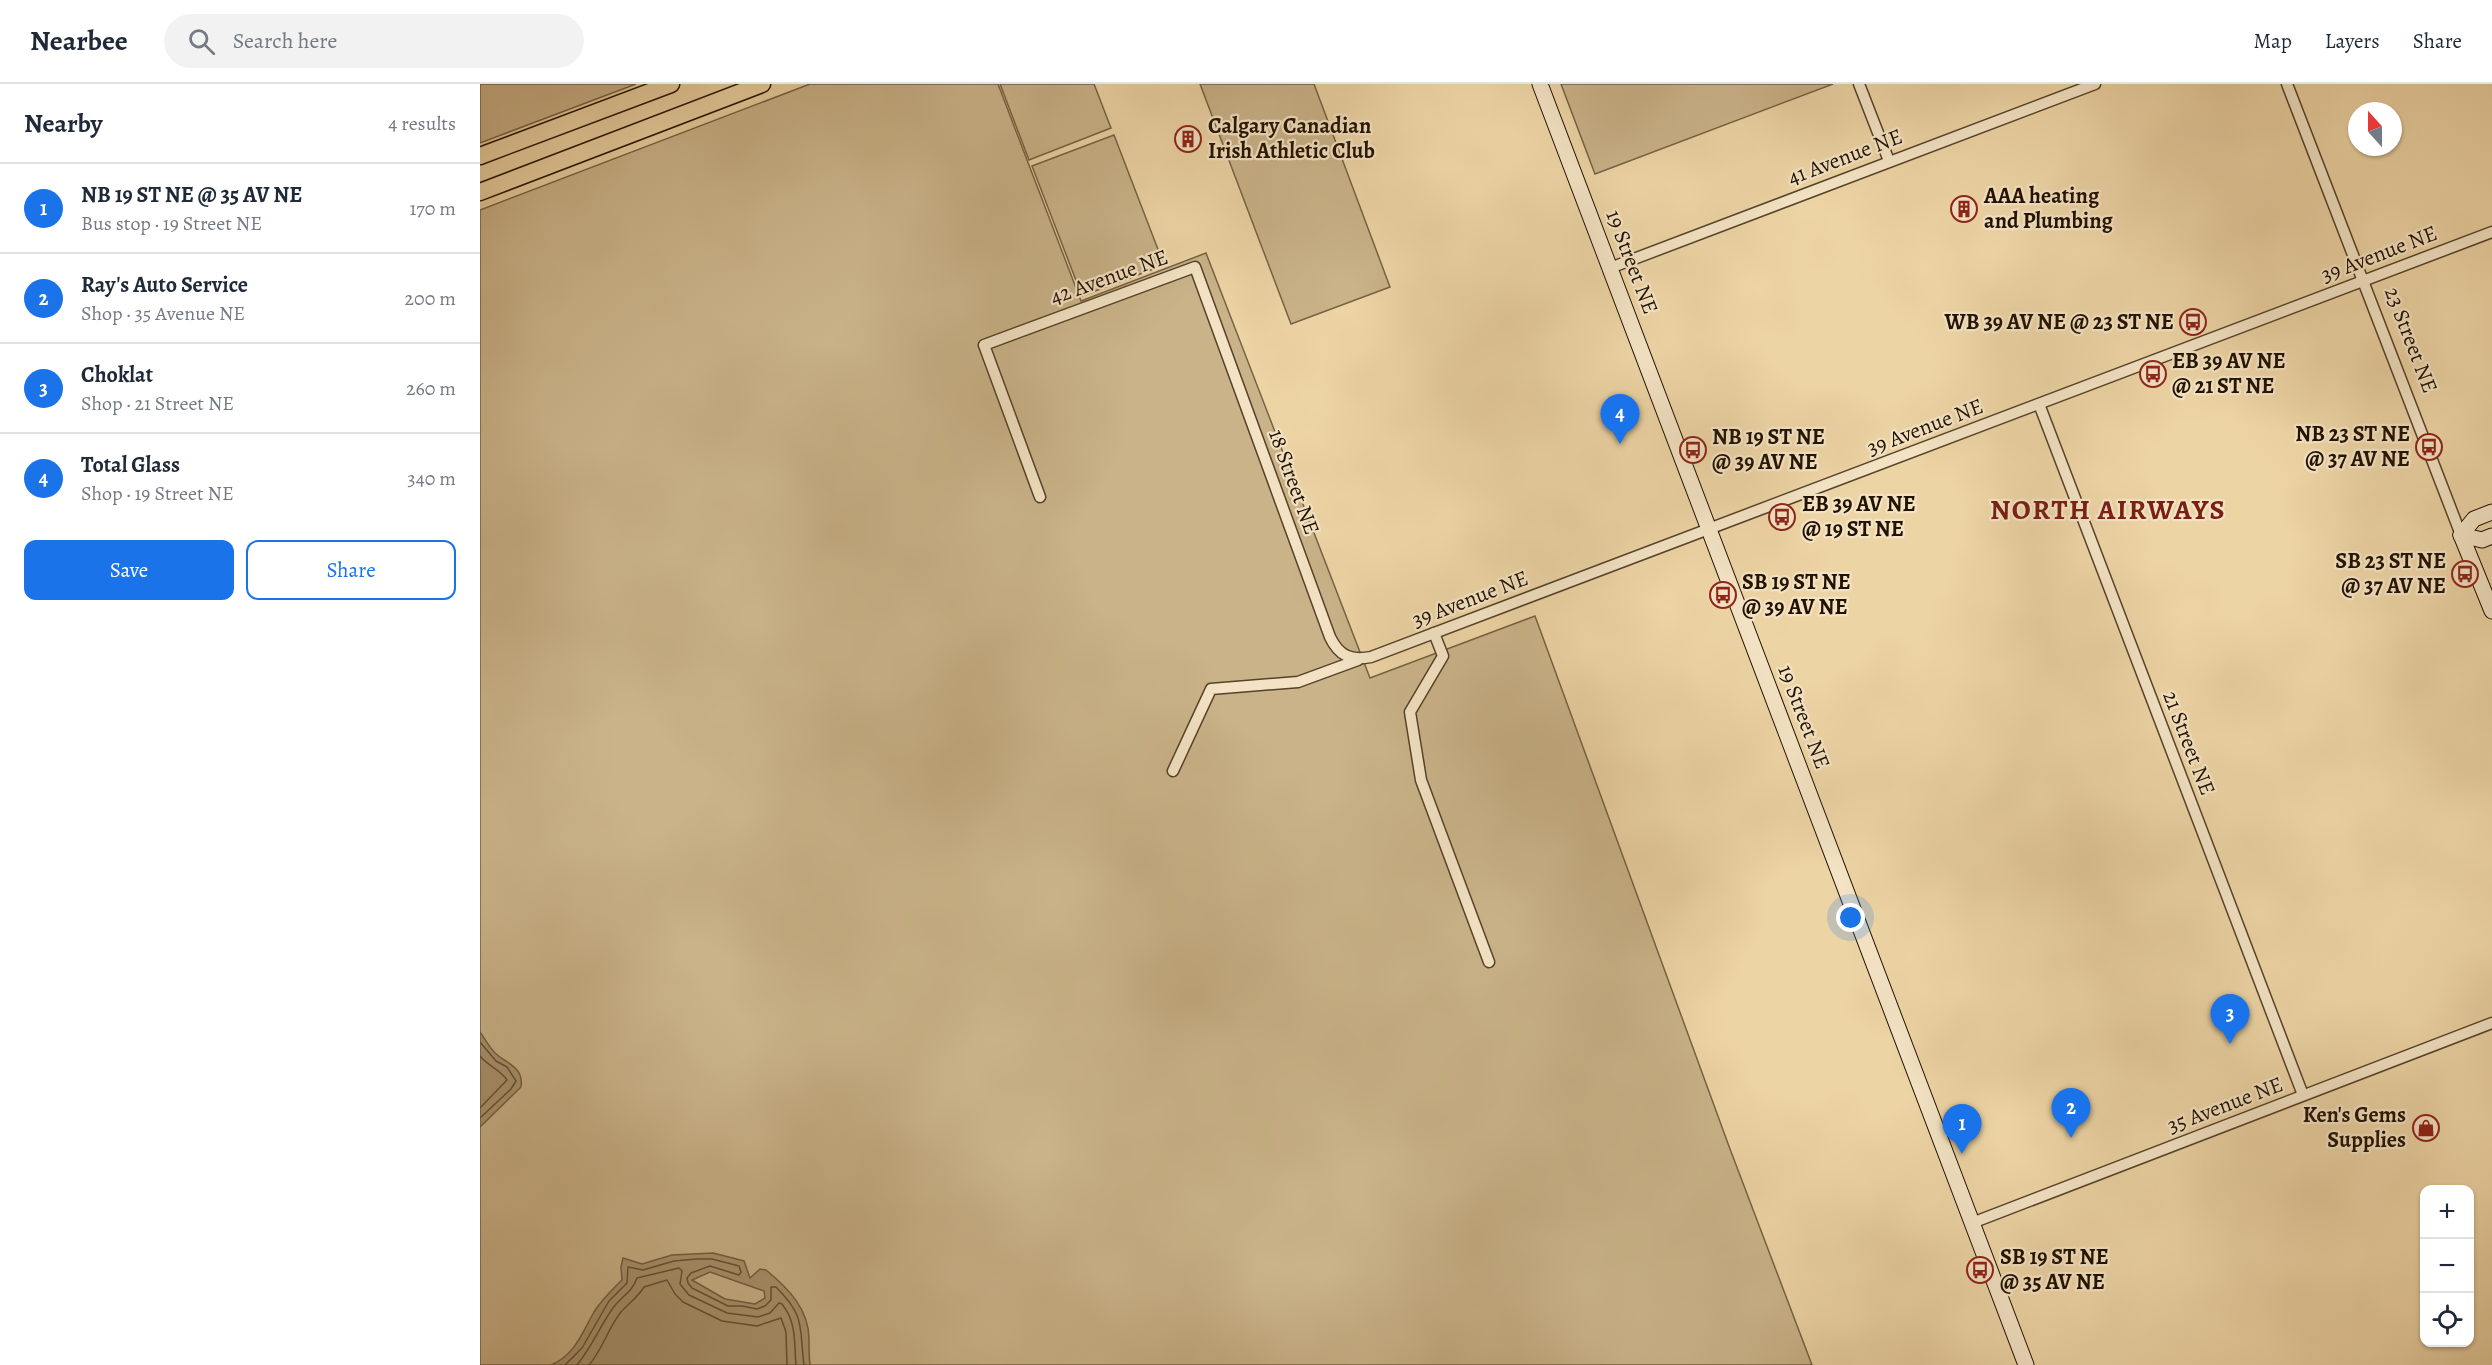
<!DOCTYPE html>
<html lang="en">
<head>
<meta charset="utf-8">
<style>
  :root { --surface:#fff; --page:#f2f2f3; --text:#1f2937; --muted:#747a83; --line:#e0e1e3; --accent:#1a73e8 }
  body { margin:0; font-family:Alegreya,serif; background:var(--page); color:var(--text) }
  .controls { position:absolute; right:18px; bottom:18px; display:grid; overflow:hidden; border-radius:12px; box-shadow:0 2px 4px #0004 }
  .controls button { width:54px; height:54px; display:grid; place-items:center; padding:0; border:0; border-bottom:2px solid var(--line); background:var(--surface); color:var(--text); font:30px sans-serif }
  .compass { position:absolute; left:1868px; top:18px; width:54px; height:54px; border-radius:50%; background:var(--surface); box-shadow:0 2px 4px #0004; rotate:339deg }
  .you { position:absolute; left:1371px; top:834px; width:21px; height:21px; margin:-15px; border:4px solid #fff; border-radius:50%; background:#1a73e8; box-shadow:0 0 0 9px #1a73e833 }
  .badge { display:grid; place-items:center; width:39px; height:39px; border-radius:50%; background:var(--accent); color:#fff; font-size:20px; font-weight:700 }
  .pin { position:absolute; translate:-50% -50px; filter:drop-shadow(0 2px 3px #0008) }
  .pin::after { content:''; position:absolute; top:32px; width:21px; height:18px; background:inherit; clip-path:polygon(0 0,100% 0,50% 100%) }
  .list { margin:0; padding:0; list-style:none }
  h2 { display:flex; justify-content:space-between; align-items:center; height:78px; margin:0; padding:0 24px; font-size:26px }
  h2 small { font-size:20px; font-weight:400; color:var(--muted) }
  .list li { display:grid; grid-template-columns:39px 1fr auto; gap:18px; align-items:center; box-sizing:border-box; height:90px; padding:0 24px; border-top:2px solid var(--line) }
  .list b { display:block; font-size:22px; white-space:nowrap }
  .list p { margin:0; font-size:20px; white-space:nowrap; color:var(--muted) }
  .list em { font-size:20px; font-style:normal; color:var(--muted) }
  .actions { display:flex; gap:12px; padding:18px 24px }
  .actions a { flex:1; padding:14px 0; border:2px solid var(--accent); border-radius:12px; text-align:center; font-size:21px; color:var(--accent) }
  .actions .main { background:var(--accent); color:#fff }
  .icon { flex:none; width:33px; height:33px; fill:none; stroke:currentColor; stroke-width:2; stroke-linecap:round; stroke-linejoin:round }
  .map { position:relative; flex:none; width:2012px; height:1281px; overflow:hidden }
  header { display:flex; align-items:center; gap:36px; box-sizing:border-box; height:84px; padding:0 30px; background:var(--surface); border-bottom:2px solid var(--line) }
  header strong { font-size:28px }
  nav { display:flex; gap:33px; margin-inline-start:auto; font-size:21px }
  .search { width:420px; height:54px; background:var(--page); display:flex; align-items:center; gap:15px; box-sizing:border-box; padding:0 21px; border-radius:33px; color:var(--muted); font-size:22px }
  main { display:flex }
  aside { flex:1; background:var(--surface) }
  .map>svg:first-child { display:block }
  .green { fill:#cab389; stroke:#766244; stroke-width:1.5 }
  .water { fill:#a8926d; stroke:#725f41; stroke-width:1.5; fill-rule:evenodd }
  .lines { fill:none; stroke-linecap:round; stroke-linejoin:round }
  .shore { stroke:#655236; stroke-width:1.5 }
  .street-casing { stroke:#554229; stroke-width:13 }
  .secondary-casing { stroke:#221200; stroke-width:17 }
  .primary-casing { stroke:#221200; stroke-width:19 }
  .street { stroke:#f3e3c4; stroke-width:10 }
  .secondary { stroke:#f3e3c4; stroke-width:15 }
  .primary { stroke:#edd4a5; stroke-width:16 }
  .labels { text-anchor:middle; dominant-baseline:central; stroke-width:4.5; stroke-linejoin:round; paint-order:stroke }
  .poi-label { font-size:22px; font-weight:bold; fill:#221200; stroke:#f3e3c4; text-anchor:start }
  .street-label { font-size:22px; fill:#221200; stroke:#f3e3c4 }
  .district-label { font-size:28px; font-weight:bold; letter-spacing:1.5px; fill:#7a1f14; stroke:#f3e3c4 }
</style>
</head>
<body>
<header>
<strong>Nearbee</strong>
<div class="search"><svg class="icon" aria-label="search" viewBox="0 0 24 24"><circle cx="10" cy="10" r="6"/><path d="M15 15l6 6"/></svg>Search here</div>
<nav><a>Map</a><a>Layers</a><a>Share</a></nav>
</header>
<main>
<aside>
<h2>Nearby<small>4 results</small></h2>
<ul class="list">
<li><span class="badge">1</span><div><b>NB 19 ST NE @ 35 AV NE</b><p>Bus stop · 19 Street NE</p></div><em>170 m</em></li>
<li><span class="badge">2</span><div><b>Ray's Auto Service</b><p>Shop · 35 Avenue NE</p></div><em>200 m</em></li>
<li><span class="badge">3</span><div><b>Choklat</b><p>Shop · 21 Street NE</p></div><em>260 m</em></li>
<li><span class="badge">4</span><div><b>Total Glass</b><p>Shop · 19 Street NE</p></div><em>340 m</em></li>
</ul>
<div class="actions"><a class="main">Save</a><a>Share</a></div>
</aside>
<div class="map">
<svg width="2012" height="1281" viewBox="0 0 2012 1281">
  <rect width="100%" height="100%" fill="#edd4a5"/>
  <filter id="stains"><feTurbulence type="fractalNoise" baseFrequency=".00333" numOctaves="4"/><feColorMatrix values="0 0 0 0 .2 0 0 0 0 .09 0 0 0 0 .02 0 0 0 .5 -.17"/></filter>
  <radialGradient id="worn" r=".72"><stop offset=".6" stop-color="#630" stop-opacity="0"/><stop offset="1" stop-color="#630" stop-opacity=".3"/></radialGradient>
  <!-- green -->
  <g class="green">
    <polygon points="0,0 156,0 0,59"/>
    <polygon points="330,0 518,0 601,217 726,169 890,594 1055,532 1250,1065 1332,1281 0,1281 0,126"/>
    <polygon points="520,0 614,0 631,44 549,76"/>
    <polygon points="720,0 834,0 910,203 811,240"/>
    <polygon points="1081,0 1353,0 1115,90"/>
    <polygon points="634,51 684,181 602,212 552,82"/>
  </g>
  <!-- water -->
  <g class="water">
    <path d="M 0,948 C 5,955 9,963 15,969 C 27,980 44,983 41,1003 L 0,1043 Z"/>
    <path d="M 233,1169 L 264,1177 L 270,1194 L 280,1185 L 286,1186 C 308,1204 330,1226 329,1257 C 329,1265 329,1273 330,1281 L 71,1281 C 95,1271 102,1249 114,1228 C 122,1215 132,1206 142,1196 L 141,1183 L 143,1174 L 162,1180 L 192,1171 ZM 230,1188 L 284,1207 L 285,1214 L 275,1220 L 245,1215 L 212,1196 Z"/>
  </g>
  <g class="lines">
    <!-- shore -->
    <g class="shore">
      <polyline points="0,958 16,977 27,983 36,997 31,1005 0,1034"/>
      <path d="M 0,972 C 8,982 21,986 27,996 L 0,1024"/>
      <path d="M 85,1281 L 102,1264 L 129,1217 L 147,1199 L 148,1183 L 163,1186 L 194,1177 L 216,1175 L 232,1175 L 259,1182 L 261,1188 L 259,1191 L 230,1182 L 211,1189 L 207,1194 L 208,1199 L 212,1204 L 248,1222 L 262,1222 L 277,1225 L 285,1222 L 291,1216 L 291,1203 L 296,1203 C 326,1233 319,1242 324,1281"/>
      <path d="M 97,1281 C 112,1263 120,1242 133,1224 C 141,1213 153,1207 157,1194 L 199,1184 L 202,1187 L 200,1200 L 209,1211 L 247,1229 L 278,1233 L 290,1229 L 299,1219 L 302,1220 C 317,1239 314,1258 316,1281"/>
      <path d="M 109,1281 C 123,1265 128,1244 141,1228 C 149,1219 158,1213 164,1203 L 187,1196 L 195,1210 L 203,1218 L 242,1237 L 277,1242 L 301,1234 L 306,1248 L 307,1281"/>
    </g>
    <defs>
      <g id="street">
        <polyline points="1379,0 1409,77"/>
        <polyline points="1807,0 1981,451"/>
        <polyline points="1130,184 1615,0"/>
        <polyline points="1559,320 1823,1011"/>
        <path d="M 560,413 L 504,261 L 715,183 L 850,553 C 859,572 871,577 891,573 L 2012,148"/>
        <polyline points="954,549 963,572 930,628 941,696 1009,878"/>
        <polyline points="693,687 731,605 818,598 878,576"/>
        <polyline points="1492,1139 2012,939"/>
      </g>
      <g id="secondary">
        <polyline points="1060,0 1546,1281"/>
        <polyline points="1981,451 2012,527"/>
        <polyline points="1981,451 1994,435 2012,428"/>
        <polyline points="1981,451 2002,456 2012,452"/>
      </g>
      <g id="primary">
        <polyline points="0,72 191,0"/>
        <polyline points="0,108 282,0"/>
      </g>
    </defs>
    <!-- street casing -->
    <use href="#street" class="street-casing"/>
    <!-- secondary casing -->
    <use href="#secondary" class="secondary-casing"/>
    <!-- primary casing -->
    <use href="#primary" class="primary-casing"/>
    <!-- street -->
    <use href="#street" class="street"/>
    <!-- secondary -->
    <use href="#secondary" class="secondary"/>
    <!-- primary -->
    <use href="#primary" class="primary"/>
  </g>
  <!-- icons -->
  <defs>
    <symbol id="building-ring" viewBox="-11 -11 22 22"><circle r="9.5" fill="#f3e3c4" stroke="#8f2418" stroke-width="1.5"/><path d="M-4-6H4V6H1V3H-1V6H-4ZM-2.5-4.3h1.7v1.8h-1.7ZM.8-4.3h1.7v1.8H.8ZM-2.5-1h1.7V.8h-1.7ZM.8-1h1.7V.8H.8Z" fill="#8f2418"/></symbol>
    <symbol id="bus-ring" viewBox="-11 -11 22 22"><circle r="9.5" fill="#f3e3c4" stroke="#8f2418" stroke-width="1.5"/><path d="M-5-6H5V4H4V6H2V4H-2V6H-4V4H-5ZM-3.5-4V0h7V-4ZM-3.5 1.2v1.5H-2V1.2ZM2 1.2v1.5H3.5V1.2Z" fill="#8f2418"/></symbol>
    <symbol id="shop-ring" viewBox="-11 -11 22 22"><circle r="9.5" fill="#f3e3c4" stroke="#8f2418" stroke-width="1.5"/><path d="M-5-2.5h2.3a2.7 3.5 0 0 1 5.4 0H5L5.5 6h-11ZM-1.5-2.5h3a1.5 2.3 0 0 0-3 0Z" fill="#8f2418"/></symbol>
  </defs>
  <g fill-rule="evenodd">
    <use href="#building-ring" x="693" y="40" width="30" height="30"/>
    <use href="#building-ring" x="1469" y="110" width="30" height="30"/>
    <use href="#bus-ring" x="1698" y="223" width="30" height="30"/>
    <use href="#bus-ring" x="1658" y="275" width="30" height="30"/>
    <use href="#bus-ring" x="1934" y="348" width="30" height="30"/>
    <use href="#bus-ring" x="1198" y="351" width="30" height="30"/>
    <use href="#bus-ring" x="1287" y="418" width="30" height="30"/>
    <use href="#bus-ring" x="1970" y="475" width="30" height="30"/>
    <use href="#bus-ring" x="1228" y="496" width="30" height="30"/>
    <use href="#shop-ring" x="1931" y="1029" width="30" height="30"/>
    <use href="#bus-ring" x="1485" y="1171" width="30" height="30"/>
  </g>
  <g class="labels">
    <!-- poi labels -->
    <g class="poi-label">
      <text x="728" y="42">Calgary Canadian<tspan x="728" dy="25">Irish Athletic Club</tspan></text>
      <text x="1504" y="112">AAA heating<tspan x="1504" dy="25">and Plumbing</tspan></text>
      <text x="1694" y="238" text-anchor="end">WB 39 AV NE @ 23 ST NE</text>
      <text x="1692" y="277">EB 39 AV NE<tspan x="1692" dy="25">@ 21 ST NE</tspan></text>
      <text x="1930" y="350" text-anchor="end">NB 23 ST NE<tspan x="1930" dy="25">@ 37 AV NE</tspan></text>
      <text x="1232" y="353">NB 19 ST NE<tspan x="1232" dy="25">@ 39 AV NE</tspan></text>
      <text x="1322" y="420">EB 39 AV NE<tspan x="1322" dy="25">@ 19 ST NE</tspan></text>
      <text x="1966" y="477" text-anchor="end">SB 23 ST NE<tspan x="1966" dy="25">@ 37 AV NE</tspan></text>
      <text x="1262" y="498">SB 19 ST NE<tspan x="1262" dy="25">@ 39 AV NE</tspan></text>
      <text x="1926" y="1031" text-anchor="end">Ken's Gems<tspan x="1926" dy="25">Supplies</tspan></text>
      <text x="1520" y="1173">SB 19 ST NE<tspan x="1520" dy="25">@ 35 AV NE</tspan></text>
    </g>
    <!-- street labels -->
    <g class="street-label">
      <text transform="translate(1365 73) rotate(-21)">41 Avenue NE</text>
      <text transform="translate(1899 170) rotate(-21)">39 Avenue NE</text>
      <text transform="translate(1152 178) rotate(69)">19 Street NE</text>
      <text transform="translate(629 193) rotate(-20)">42 Avenue NE</text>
      <text transform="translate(1931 256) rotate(69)">23 Street NE</text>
      <text transform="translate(1445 343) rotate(-21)">39 Avenue NE</text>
      <text transform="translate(814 398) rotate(70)">18 Street NE</text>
      <text transform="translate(990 515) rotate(-21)">39 Avenue NE</text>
      <text transform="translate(1324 633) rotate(69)">19 Street NE</text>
      <text transform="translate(1709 659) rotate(69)">21 Street NE</text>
      <text transform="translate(1745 1021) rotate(-21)">35 Avenue NE</text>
    </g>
    <!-- district labels -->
    <g class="district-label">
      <text x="1628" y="426">NORTH AIRWAYS</text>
    </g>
  </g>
  <rect width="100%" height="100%" filter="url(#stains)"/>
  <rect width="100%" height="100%" fill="url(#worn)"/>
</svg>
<div class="controls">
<button>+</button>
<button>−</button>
<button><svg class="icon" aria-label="locate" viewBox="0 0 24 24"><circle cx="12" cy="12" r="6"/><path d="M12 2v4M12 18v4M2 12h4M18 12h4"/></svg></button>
</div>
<svg class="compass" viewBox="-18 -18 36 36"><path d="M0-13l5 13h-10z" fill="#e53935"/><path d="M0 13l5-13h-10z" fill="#747a83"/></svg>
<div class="you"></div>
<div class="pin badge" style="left:1482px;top:1070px">1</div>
<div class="pin badge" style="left:1591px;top:1054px">2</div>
<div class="pin badge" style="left:1750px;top:960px">3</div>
<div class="pin badge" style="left:1140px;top:360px">4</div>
</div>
</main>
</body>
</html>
